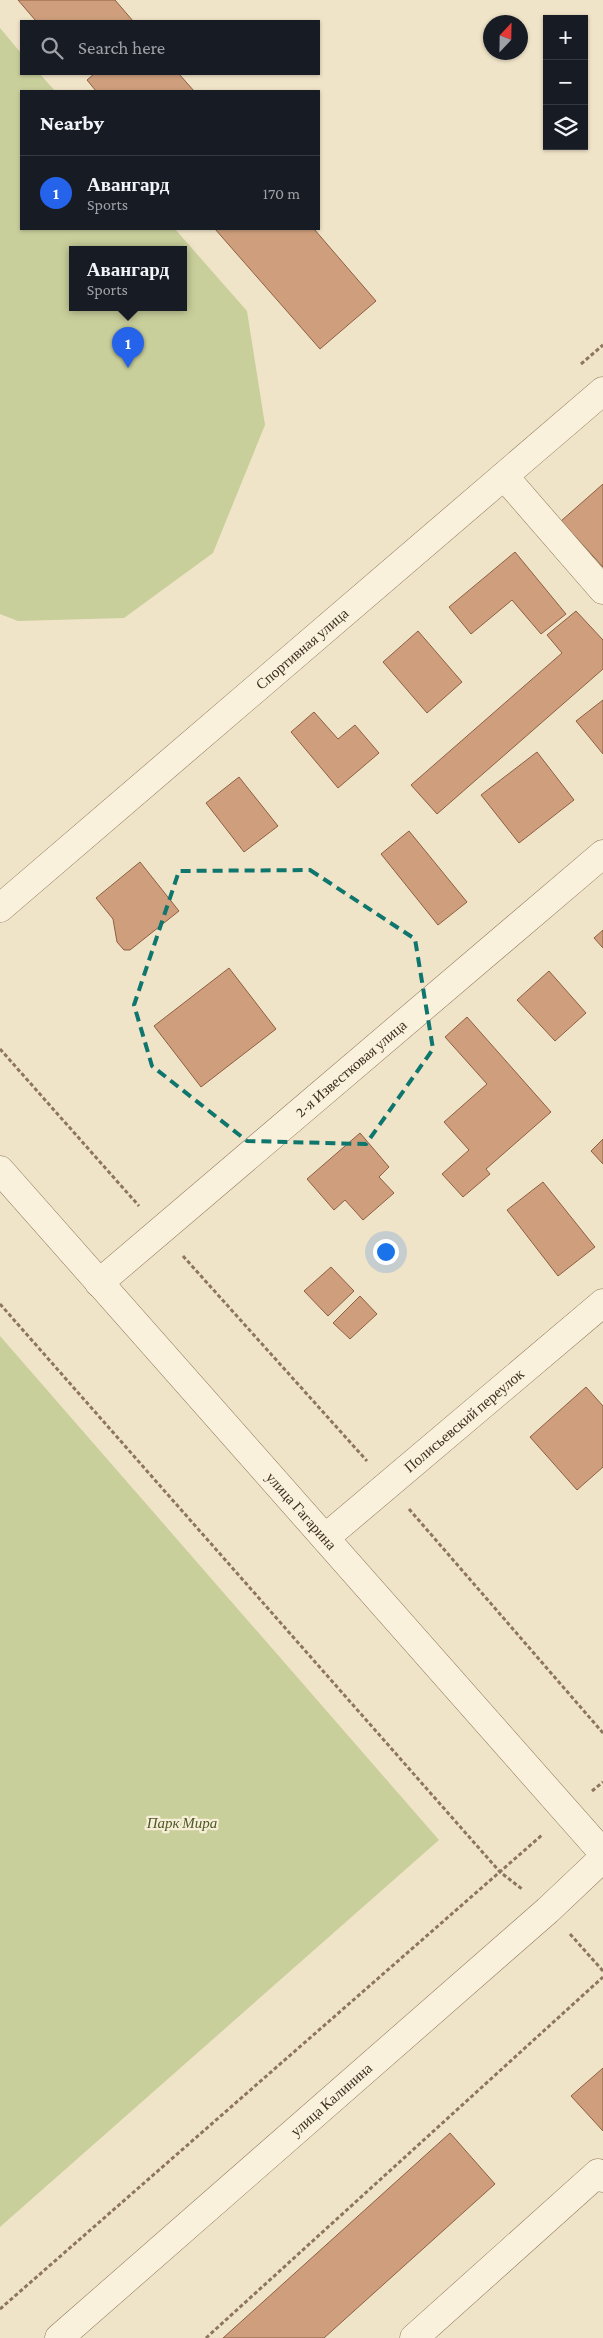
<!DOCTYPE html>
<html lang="en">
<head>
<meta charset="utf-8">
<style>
  :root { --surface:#171b24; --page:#20242c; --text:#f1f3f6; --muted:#9ea1a6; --line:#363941; --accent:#2563eb }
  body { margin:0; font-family:"Crimson Pro",serif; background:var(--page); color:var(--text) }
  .controls { position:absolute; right:15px; top:15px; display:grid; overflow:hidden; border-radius:0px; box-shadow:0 1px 4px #0004 }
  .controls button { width:45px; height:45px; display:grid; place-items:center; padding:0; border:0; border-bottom:1px solid var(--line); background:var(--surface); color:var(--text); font:25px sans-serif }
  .compass { position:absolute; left:483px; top:15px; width:45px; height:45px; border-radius:50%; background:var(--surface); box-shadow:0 1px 4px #0004; rotate:22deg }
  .you { position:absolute; left:385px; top:1251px; width:18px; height:18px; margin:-12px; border:4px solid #fff; border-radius:50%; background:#1a73e8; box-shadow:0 0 0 8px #1a73e833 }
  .badge { display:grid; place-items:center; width:32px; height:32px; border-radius:50%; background:var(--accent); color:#fff; font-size:16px; font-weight:700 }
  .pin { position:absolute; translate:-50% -41px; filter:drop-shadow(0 1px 2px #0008) }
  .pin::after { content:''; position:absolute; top:26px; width:18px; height:15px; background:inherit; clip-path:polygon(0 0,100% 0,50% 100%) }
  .popup { position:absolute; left:69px; top:246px; width:118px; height:65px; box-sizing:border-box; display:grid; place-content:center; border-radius:0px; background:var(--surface); filter:drop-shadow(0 1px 4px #0005); font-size:16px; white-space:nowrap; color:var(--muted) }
  .popup b { font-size:19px; color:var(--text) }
  .popup::after { content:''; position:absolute; left:50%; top:100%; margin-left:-10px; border:10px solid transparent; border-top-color:var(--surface) }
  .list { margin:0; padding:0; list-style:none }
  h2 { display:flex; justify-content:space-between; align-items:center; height:65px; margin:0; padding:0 20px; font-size:21px }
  h2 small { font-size:16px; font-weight:400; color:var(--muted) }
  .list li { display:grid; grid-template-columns:32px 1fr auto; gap:15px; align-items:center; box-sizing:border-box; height:75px; padding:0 20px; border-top:1px solid var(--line) }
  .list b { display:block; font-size:19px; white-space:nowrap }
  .list p { margin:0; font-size:16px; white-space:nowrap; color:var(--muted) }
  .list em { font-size:16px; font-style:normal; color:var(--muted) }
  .icon { flex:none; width:28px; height:28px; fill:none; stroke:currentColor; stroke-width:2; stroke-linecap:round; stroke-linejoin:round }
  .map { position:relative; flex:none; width:603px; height:2338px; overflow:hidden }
  .search { position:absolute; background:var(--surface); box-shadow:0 1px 4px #0004; left:20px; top:20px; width:300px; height:55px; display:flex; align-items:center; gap:12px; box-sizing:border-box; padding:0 18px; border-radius:0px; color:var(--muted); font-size:19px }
  .panel { position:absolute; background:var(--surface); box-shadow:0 1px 4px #0004; left:20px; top:90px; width:300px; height:140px; border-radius:0px }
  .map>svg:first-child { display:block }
  .green { fill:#c9cf9b; fill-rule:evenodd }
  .building { fill:#cf9f7d; stroke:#8d5f41 }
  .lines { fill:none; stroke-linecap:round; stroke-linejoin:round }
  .minor-casing { stroke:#8d765c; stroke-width:29 }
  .path { stroke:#8d765c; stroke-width:3; stroke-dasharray:4 2.5; stroke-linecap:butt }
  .minor { stroke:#faf1dc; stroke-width:28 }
  .marked { fill:none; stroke:#0f766e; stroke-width:4; stroke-dasharray:10 6; stroke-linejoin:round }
  .labels { text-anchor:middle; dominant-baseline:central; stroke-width:4.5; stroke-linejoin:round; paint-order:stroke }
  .street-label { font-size:15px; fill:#3d2e20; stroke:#f7eed8 }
  .park-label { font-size:15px; font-style:italic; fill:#4d5a26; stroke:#f7eed8 }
</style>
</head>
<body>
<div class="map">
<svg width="603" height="2338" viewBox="0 0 603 2338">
  <rect width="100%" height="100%" fill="#f0e4c8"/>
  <!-- green -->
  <g class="green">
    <path d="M 0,28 L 21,53 L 21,74 L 40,74 L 55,91 L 21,91 L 21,229 L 175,229 L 247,311 L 265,425 L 213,553 L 124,618 L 18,621 L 0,614 ZM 73,249 L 183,249 L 183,307 L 73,307 Z"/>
    <polygon points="0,1336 439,1840 0,2227"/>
  </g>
  <!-- building -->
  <g class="building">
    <polygon points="18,0 115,0 133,21 36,21"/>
    <polygon points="94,74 179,74 194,91 96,91 87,80"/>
    <polygon points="215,229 314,229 376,301 320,349"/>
    <polygon points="603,484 603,567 561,521"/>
    <polygon points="515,552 566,614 541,634 512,600 471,634 449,607"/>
    <polygon points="576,611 603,640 603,669 437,814 411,785 562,653 547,635"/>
    <polygon points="418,631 462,682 427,713 383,662"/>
    <polygon points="603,700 603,754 576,721"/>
    <polygon points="314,712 338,739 355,725 379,753 338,788 291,732"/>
    <polygon points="537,752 574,800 519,843 481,795"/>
    <polygon points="239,777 278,826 244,852 206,803"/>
    <polygon points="409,831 467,902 438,925 381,854"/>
    <polygon points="140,862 179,911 130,950 124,950 117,942 113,919 96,898"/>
    <polygon points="603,930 603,948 594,938"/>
    <polygon points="229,968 276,1029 201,1087 154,1026"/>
    <polygon points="549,971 586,1013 555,1041 517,1000"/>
    <polygon points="467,1017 551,1112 486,1169 490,1174 463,1197 442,1174 469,1150 444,1122 487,1084 445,1037"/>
    <polygon points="360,1133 389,1167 379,1177 394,1193 363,1220 345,1200 334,1210 307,1179"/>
    <polygon points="603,1139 603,1164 591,1151"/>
    <polygon points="543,1182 595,1247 558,1276 507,1210"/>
    <polygon points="331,1267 354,1291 328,1316 304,1291"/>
    <polygon points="360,1296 377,1314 350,1339 333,1323"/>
    <polygon points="586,1387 603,1406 603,1467 577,1490 530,1437"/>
    <polygon points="603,2068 603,2131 571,2096"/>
    <polygon points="450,2133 495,2184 324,2338 223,2338"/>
  </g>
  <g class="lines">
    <defs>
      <g id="minor">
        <polyline points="504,476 603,590"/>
        <path id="s1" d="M 0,908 L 603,391"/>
        <path id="s2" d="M 0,1170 L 603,1853"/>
        <path id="s3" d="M 99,1283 L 603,854"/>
        <path id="s4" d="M 325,1538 L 603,1303"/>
        <path id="s5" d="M 59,2338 L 548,1910 L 603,1858"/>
        <polyline points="414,2338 598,2173 603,2178"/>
      </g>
    </defs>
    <!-- minor casing -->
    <use href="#minor" class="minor-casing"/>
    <!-- path -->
    <g class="path">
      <polyline points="581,364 603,345"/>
      <polyline points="0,1049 139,1206"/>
      <polyline points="183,1256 367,1461"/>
      <polyline points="0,1304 500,1872 522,1889"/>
      <polyline points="409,1509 603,1733"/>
      <polyline points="592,1791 603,1782"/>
      <polyline points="570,1934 603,1971"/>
      <polyline points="0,2309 542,1835"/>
      <polyline points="206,2338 603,1977"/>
    </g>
    <!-- minor -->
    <use href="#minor" class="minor"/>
  </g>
  <!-- marked area -->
  <path class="marked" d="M 310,870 L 415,939 L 433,1049 L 366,1144 L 247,1141 L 152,1066 L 134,1005 L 179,871 Z"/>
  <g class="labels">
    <!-- street labels -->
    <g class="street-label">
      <text stroke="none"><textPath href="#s1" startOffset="398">Спортивная улица</textPath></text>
      <text stroke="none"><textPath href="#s3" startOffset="331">2-я Известковая улица</textPath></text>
      <text stroke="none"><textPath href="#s4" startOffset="182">Полисьевский переулок</textPath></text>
      <text stroke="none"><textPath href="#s2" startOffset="455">улица Гагарина</textPath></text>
      <text stroke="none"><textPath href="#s5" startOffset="362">улица Калинина</textPath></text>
    </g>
    <!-- park labels -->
    <g class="park-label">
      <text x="182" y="1823">Парк Мира</text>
    </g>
  </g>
</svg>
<div class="controls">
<button>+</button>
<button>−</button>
<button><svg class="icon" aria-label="layers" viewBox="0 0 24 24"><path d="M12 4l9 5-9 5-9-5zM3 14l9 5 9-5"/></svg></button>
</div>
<svg class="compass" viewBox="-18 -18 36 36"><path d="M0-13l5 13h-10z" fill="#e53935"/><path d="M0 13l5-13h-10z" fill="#9ea1a6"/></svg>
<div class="you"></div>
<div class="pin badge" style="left:128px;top:368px">1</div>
<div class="popup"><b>Авангард</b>Sports</div>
<div class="search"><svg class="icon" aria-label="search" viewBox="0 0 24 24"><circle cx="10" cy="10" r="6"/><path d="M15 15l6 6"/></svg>Search here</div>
<section class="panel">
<h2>Nearby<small></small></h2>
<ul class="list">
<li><span class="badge">1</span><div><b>Авангард</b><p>Sports</p></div><em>170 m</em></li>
</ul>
</section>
</div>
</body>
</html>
